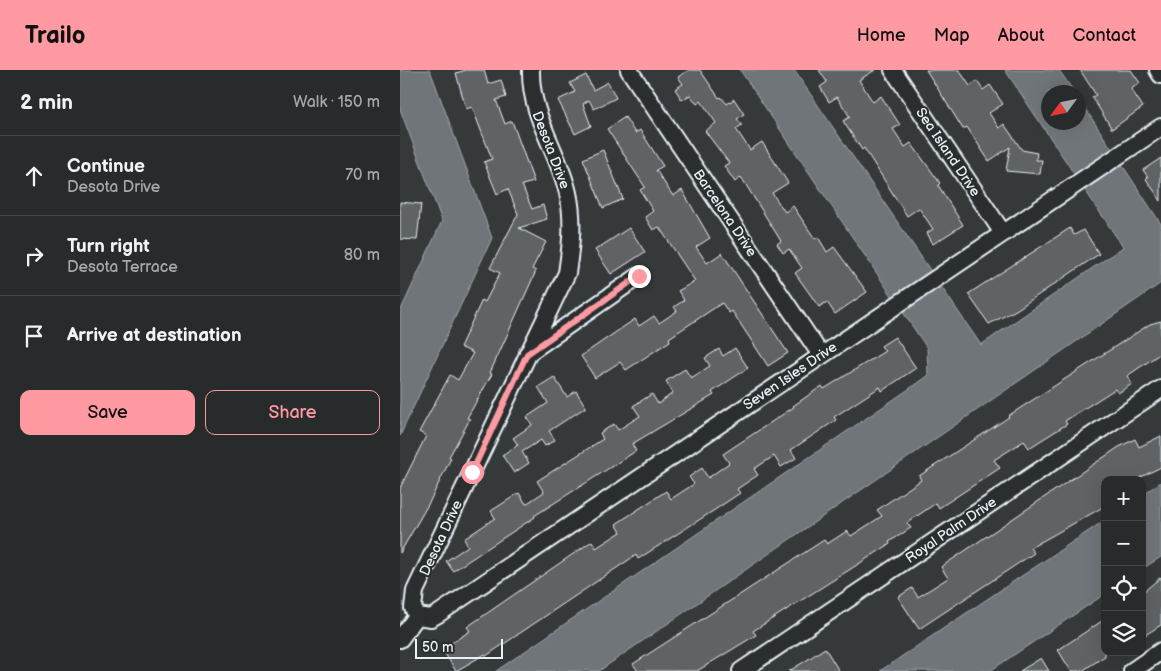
<!DOCTYPE html>
<html lang="en">
<head>
<meta charset="utf-8">
<style>
  :root { --surface:#282b2c; --page:#303334; --text:#f1f3f6; --muted:#a5a7a9; --line:#444748; --accent:#ff9aa2 }
  body { margin:0; font-family:"Balsamiq Sans",sans-serif; background:var(--page); color:var(--text) }
  .controls { position:absolute; right:15px; bottom:15px; display:grid; overflow:hidden; border-radius:10px; box-shadow:0 5px 20px #0002 }
  .controls button { width:45px; height:45px; display:grid; place-items:center; padding:0; border:0; border-bottom:1px solid var(--line); background:var(--surface); color:var(--text); font:25px sans-serif }
  .compass { position:absolute; left:641px; top:15px; width:45px; height:45px; border-radius:50%; background:var(--surface); box-shadow:0 5px 20px #0002; rotate:237deg }
  .scale { position:absolute; left:15px; bottom:12px; width:88px; box-sizing:border-box; padding-left:5px; border:2px solid #e8f1f8; border-top:0; font-size:14px; line-height:18px; white-space:nowrap; color:#e8f1f8; -webkit-text-stroke:4px #2a2d2e; paint-order:stroke }
  .stop { position:absolute; width:15px; height:15px; margin:-11px; border:4px solid #ff9aa2; border-radius:50%; background:#fff }
  .stop.end { background:#ff9aa2; border-color:#fff; box-shadow:0 1px 5px #0008 }
  .list { margin:0; padding:0; list-style:none }
  h2 { display:flex; justify-content:space-between; align-items:center; height:65px; margin:0; padding:0 20px; font-size:21px }
  h2 small { font-size:16px; font-weight:400; color:var(--muted) }
  .list li { display:grid; grid-template-columns:32px 1fr auto; gap:15px; align-items:center; box-sizing:border-box; height:80px; padding:0 20px; border-top:1px solid var(--line) }
  .list b { display:block; font-size:19px; white-space:nowrap }
  .list p { margin:0; font-size:16px; white-space:nowrap; color:var(--muted) }
  .list em { font-size:16px; font-style:normal; color:var(--muted) }
  .actions { display:flex; gap:10px; padding:15px 20px }
  .actions a { flex:1; padding:11px 0; border:1px solid var(--accent); border-radius:10px; text-align:center; font-size:18px; color:var(--accent) }
  .actions .main { background:var(--accent); color:#111 }
  .icon { flex:none; width:28px; height:28px; fill:none; stroke:currentColor; stroke-width:2; stroke-linecap:round; stroke-linejoin:round }
  .map { position:relative; flex:none; width:761px; height:601px; overflow:hidden }
  header { display:flex; align-items:center; gap:30px; box-sizing:border-box; height:70px; padding:0 25px; background:var(--accent); color:#111 }
  header strong { font-size:24px }
  nav { display:flex; gap:28px; margin-inline-start:auto; font-size:18px }
  main { display:flex }
  aside { flex:1; background:var(--surface) }
  .map>svg:first-child { display:block }
  .water { fill:#707579; stroke:#a0a7ac }
  .building { fill:#5f6365; stroke:#e8f1f8 }
  .lines { fill:none; stroke-linecap:round; stroke-linejoin:round }
  .minor-casing { stroke:#e8f1f8; stroke-width:20 }
  .minor { stroke:#2a2d2e; stroke-width:16 }
  .route { stroke:#ff9aa2; stroke-width:6 }
  .labels { text-anchor:middle; dominant-baseline:central; stroke-width:4; stroke-linejoin:round; paint-order:stroke }
  .street-label { font-size:14px; fill:#e8f1f8; stroke:#2a2d2e }
</style>
</head>
<body>
<header>
<strong>Trailo</strong>
<nav><a>Home</a><a>Map</a><a>About</a><a>Contact</a></nav>
</header>
<main>
<aside>
<h2>2 min<small>Walk · 150 m</small></h2>
<ul class="list">
<li><svg class="icon" aria-label="ahead" viewBox="0 0 24 24"><path d="M12 20V5M6 11l6-6 6 6"/></svg><div><b>Continue</b><p>Desota Drive</p></div><em>70 m</em></li>
<li><svg class="icon" aria-label="right" viewBox="0 0 24 24"><path d="M7 20v-9h11M14 6l5 5-5 5"/></svg><div><b>Turn right</b><p>Desota Terrace</p></div><em>80 m</em></li>
<li><svg class="icon" aria-label="arrive" viewBox="0 0 24 24"><path d="M6 21V4h12l-3 4 3 4H6"/></svg><div><b>Arrive at destination</b></div></li>
</ul>
<div class="actions"><a class="main">Save</a><a>Share</a></div>
</aside>
<div class="map">
<svg width="761" height="601" viewBox="0 0 761 601">
  <rect width="100%" height="100%" fill="#35393a"/>
  <filter id="ink" filterUnits="userSpaceOnUse"><feTurbulence type="fractalNoise" baseFrequency=".02" numOctaves="2"/><feDisplacementMap in="SourceGraphic" scale="10" xChannelSelector="R" yChannelSelector="G"/><feConvolveMatrix kernelMatrix="1 2 1 2 8 2 1 2 1" color-interpolation-filters="sRGB"/></filter>
  <g filter="url(#ink)">
    <!-- water -->
    <g class="water">
      <polygon points="0,0 30,0 92,168 0,366 0,242 42,151 0,39"/>
      <polygon points="340,0 394,0 581,275 723,177 605,0 659,0 674,22 648,22 648,52 678,52 679,29 761,154 761,213 199,601 96,601 528,306 527,278"/>
      <polygon points="761,412 761,487 742,499 742,425"/>
      <polygon points="705,450 705,524 590,601 480,601"/>
    </g>
    <!-- building -->
    <g class="building">
      <polygon points="66,0 84,0 88,14 101,10 106,27 96,30 105,54 112,51 134,112 122,115 132,139 143,135 147,149 119,158 146,172 132,199 136,201 90,303 92,304 67,348 70,349 49,387 51,388 30,431 0,483 0,418 26,366 19,362 50,305 58,310 73,283 60,277 82,230 85,232 100,203 90,198 118,144 108,119 97,124 84,92 92,89 72,37 66,39 56,3"/>
      <polygon points="289,0 300,0 319,28 321,27 327,34 334,29 344,44 337,49 342,55 336,59 350,80 362,72 388,113 372,123 385,142 393,136 415,169 418,167 427,182 434,177 467,222 435,244 427,232 419,237 395,203 402,198 389,179 383,183 377,174 381,171 341,107 335,112 324,96 329,93 305,61 316,53 301,31 297,34 290,25 282,30 275,19 283,14 278,7"/>
      <polygon points="419,0 475,0 459,10 473,32 481,26 500,55 493,59 505,77 511,73 540,113 538,115 563,155 533,174 527,163 533,159 519,138 507,146 464,78 462,80 443,51 450,47 437,27 429,32 420,17 427,12"/>
      <polygon points="526,0 559,0 570,16 577,11 583,20 590,15 603,34 589,43 599,58 604,54 622,80 637,83 636,90 642,90 640,104 606,101 610,77 589,91 567,57 563,59"/>
      <polygon points="680,0 731,0 740,13 731,19 743,37 712,59 692,27 696,25"/>
      <polygon points="186,5 193,20 208,12 216,28 194,39 189,30 183,34 191,56 175,64 158,30 175,22 170,13"/>
      <polygon points="225,47 235,63 240,60 263,96 256,100 273,126 282,120 310,168 296,177 307,193 322,183 388,283 368,296 332,241 329,243 322,233 269,268 270,271 226,300 220,292 195,308 181,286 235,249 239,256 254,246 259,253 277,241 274,237 284,230 278,221 295,211 259,157 253,160 245,147 253,141 240,120 245,117 207,59"/>
      <polygon points="203,80 223,129 203,138 183,89"/>
      <polygon points="761,88 761,131 746,109 748,107 743,100"/>
      <polygon points="0,132 21,134 17,170 0,169"/>
      <polygon points="229,158 245,182 211,204 195,180"/>
      <polygon points="670,158 674,165 684,160 699,184 616,240 589,254 568,224"/>
      <polygon points="761,251 761,283 727,306 732,314 718,323 715,319 665,351 667,354 629,378 624,371 594,390 600,398 539,438 536,433 507,453 511,458 489,472 490,474 353,561 356,565 297,601 238,601 233,594 424,470 427,474 447,461 451,466 482,446 477,440 521,410 519,406 609,347 608,346 750,254"/>
      <polygon points="495,267 516,298 482,321 480,317 434,347 436,350 391,380 396,388 381,397 374,386 354,399 358,405 337,419 340,423 313,441 238,489 236,485 86,586 85,584 56,601 42,579 70,561 67,557 192,471 196,478 221,462 216,454 266,421 271,429 294,414 289,407 302,398 308,408 329,393 323,384 394,337 393,336 422,316 424,319 485,281 481,276"/>
      <polygon points="335,278 348,298 312,322 314,325 232,374 236,381 134,446 135,447 53,501 46,491 68,476 64,469 95,448 91,441 119,423 126,434 144,422 137,411 203,369 200,363 214,354 218,360 240,346 233,336 252,324 258,334 273,323 266,311 285,299 291,308 310,296 305,288 319,279 323,286"/>
      <polygon points="154,307 167,327 176,321 186,337 149,361 155,370 145,376 141,370 122,382 129,393 114,403 102,385 118,375 113,368 132,355 127,347 148,333 138,317"/>
      <polygon points="761,366 761,397 735,410 705,410 705,436 630,478 634,483 519,559 498,527 512,518 518,527 548,508 541,497 719,377 735,369 739,377"/>
      <polygon points="761,507 761,555 742,567 742,523"/>
      <polygon points="705,549 705,586 682,601 671,601 658,580"/>
      <polygon points="425,578 439,601 389,601 407,590"/>
      <polygon points="641,588 649,601 620,601"/>
    </g>
    <g class="lines">
      <defs>
        <g id="minor">
          <polyline points="229,0 421,285"/>
          <polyline points="493,0 603,163"/>
          <polyline points="758,0 761,5"/>
          <polyline points="128,283 239,206"/>
          <polyline points="17,546 31,548 38,544 761,57"/>
          <path d="M 17,546 L 13,538 L 15,521 L 167,203 C 171,176 174,150 168,123 C 158,80 130,46 131,0"/>
          <polyline points="0,569 17,546"/>
          <polyline points="341,601 761,319"/>
          <polyline points="732,601 761,581"/>
        </g>
      </defs>
      <!-- minor casing -->
      <use href="#minor" class="minor-casing"/>
      <!-- minor -->
      <use href="#minor" class="minor"/>
    </g>
  </g>
  <g class="lines" filter="url(#ink)">
    <!-- route -->
    <polyline class="route" points="72,402 127,284 239,206"/>
  </g>
  <g class="labels">
    <!-- street labels -->
    <g class="street-label">
      <text transform="translate(151 80) rotate(69)">Desota Drive</text>
      <text transform="translate(548 82) rotate(56)">Sea Island Drive</text>
      <text transform="translate(325 143) rotate(56)">Barcelona Drive</text>
      <text transform="translate(390 306) rotate(-34)">Seven Isles Drive</text>
      <text transform="translate(551 460) rotate(-34)">Royal Palm Drive</text>
      <text transform="translate(41 468) rotate(-65)">Desota Drive</text>
    </g>
  </g>
</svg>
<div class="controls">
<button>+</button>
<button>−</button>
<button><svg class="icon" aria-label="locate" viewBox="0 0 24 24"><circle cx="12" cy="12" r="6"/><path d="M12 2v4M12 18v4M2 12h4M18 12h4"/></svg></button>
<button><svg class="icon" aria-label="layers" viewBox="0 0 24 24"><path d="M12 4l9 5-9 5-9-5zM3 14l9 5 9-5"/></svg></button>
</div>
<svg class="compass" viewBox="-18 -18 36 36"><path d="M0-13l5 13h-10z" fill="#e53935"/><path d="M0 13l5-13h-10z" fill="#a5a7a9"/></svg>
<div class="scale">50 m</div>
<div class="stop" style="left:72px;top:402px"></div>
<div class="stop end" style="left:239px;top:206px"></div>
</div>
</main>
</body>
</html>
